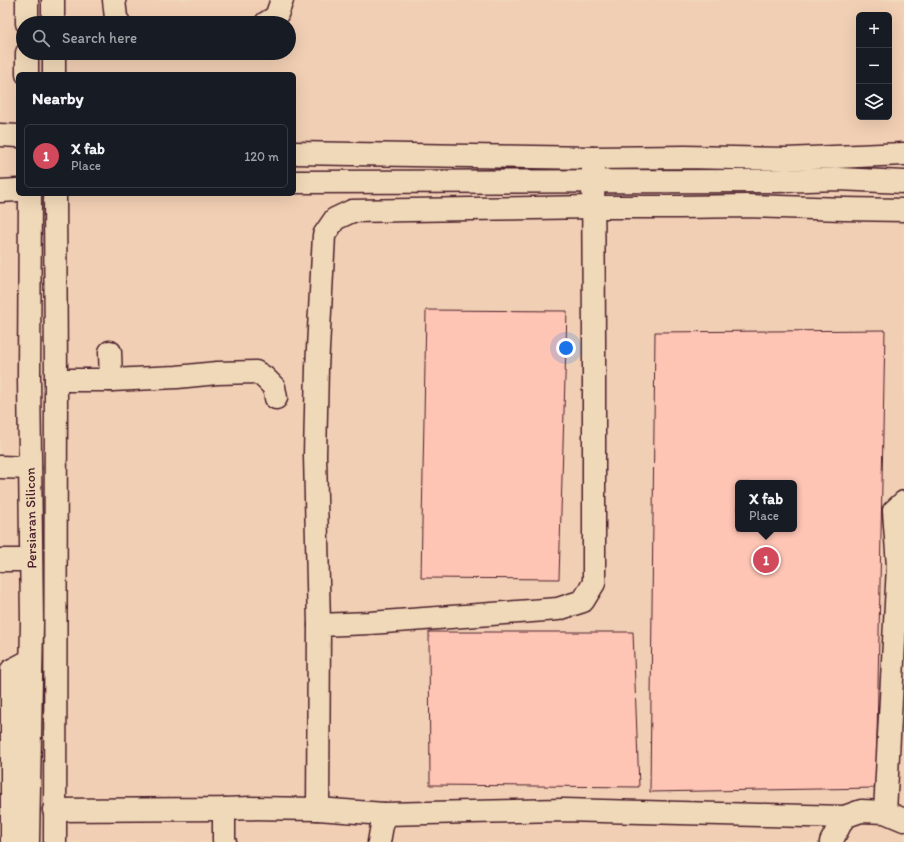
<!DOCTYPE html>
<html lang="en">
<head>
<meta charset="utf-8">
<style>
  :root { --surface:#171b24; --page:#20242c; --text:#f1f3f6; --muted:#9ea1a6; --line:#363941; --accent:#d1495b }
  body { margin:0; font-family:Itim,sans-serif; background:var(--page); color:var(--text) }
  .controls { position:absolute; right:12px; top:12px; display:grid; overflow:hidden; border-radius:6px; box-shadow:0 4px 16px #0002 }
  .controls button { width:36px; height:36px; display:grid; place-items:center; padding:0; border:0; border-bottom:1px solid var(--line); background:var(--surface); color:var(--text); font:20px sans-serif }
  .you { position:absolute; left:566px; top:348px; width:14px; height:14px; margin:-10px; border:3px solid #fff; border-radius:50%; background:#1a73e8; box-shadow:0 0 0 6px #1a73e833 }
  .badge { display:grid; place-items:center; width:26px; height:26px; border-radius:50%; background:var(--accent); color:#fff; font-size:13px; font-weight:700 }
  .pin { position:absolute; translate:-50% -50%; border:2px solid #fff; box-shadow:0 1px 4px #0006 }
  .popup { position:absolute; left:735px; top:480px; width:62px; height:52px; box-sizing:border-box; display:grid; place-content:center; border-radius:6px; background:var(--surface); filter:drop-shadow(0 1px 3px #0005); font-size:13px; white-space:nowrap; color:var(--muted) }
  .popup b { font-size:15px; color:var(--text) }
  .popup::after { content:''; position:absolute; left:50%; top:100%; margin-left:-8px; border:8px solid transparent; border-top-color:var(--surface) }
  .list { margin:0; padding:0; list-style:none }
  h2 { display:flex; justify-content:space-between; align-items:center; height:52px; margin:0; padding:0 16px; font-size:17px }
  h2 small { font-size:13px; font-weight:400; color:var(--muted) }
  .list li { display:grid; grid-template-columns:26px 1fr auto; gap:12px; align-items:center; box-sizing:border-box; height:64px; margin:0 8px 8px; padding:0 8px; border:1px solid var(--line); border-radius:6px }
  .list b { display:block; font-size:15px; white-space:nowrap }
  .list p { margin:0; font-size:13px; white-space:nowrap; color:var(--muted) }
  .list em { font-size:13px; font-style:normal; color:var(--muted) }
  .icon { flex:none; width:22px; height:22px; fill:none; stroke:currentColor; stroke-width:2; stroke-linecap:round; stroke-linejoin:round }
  .map { position:relative; flex:none; width:904px; height:842px; overflow:hidden }
  .search { position:absolute; background:var(--surface); box-shadow:0 4px 16px #0002; left:16px; top:16px; width:280px; height:44px; display:flex; align-items:center; gap:10px; box-sizing:border-box; padding:0 14px; border-radius:22px; color:var(--muted); font-size:15px }
  .panel { position:absolute; background:var(--surface); box-shadow:0 4px 16px #0002; left:16px; top:72px; width:280px; height:124px; border-radius:6px }
  .map>svg:first-child { display:block }
  .built { fill:#f1cfb4; fill-rule:evenodd }
  .building { fill:#fec4b4; stroke:#4a1f2b; fill-rule:evenodd }
  .lines { fill:none; stroke-linecap:round; stroke-linejoin:round }
  .minor-casing { stroke:#4a1f2b; stroke-width:25 }
  .minor { stroke:#f0d9b8; stroke-width:22 }
  .labels { text-anchor:middle; dominant-baseline:central; stroke-width:3; stroke-linejoin:round; paint-order:stroke }
  .street-label { font-size:14px; fill:#4a1f2b; stroke:#f0d9b8 }
</style>
</head>
<body>
<div class="map">
<svg width="904" height="842" viewBox="0 0 904 842">
  <rect width="100%" height="100%" fill="#f0d9b8"/>
  <filter id="ink" filterUnits="userSpaceOnUse"><feTurbulence type="fractalNoise" baseFrequency=".025" numOctaves="2"/><feDisplacementMap in="SourceGraphic" scale="8" xChannelSelector="R" yChannelSelector="G"/><feConvolveMatrix kernelMatrix="1 2 1 2 8 2 1 2 1" color-interpolation-filters="sRGB"/></filter>
  <g filter="url(#ink)">
    <!-- built -->
    <path class="built" d="M 0,0 L 904,0 L 904,842 L 0,842 ZM 859,15 L 889,15 L 889,117 L 859,117 ZM 23,23 L 289,23 L 289,53 L 23,53 ZM 18,74 L 294,74 L 294,194 L 18,194 ZM 738,483 L 794,483 L 794,529 L 738,529 Z"/>
    <!-- building -->
    <g class="building">
      <polygon points="426,310 567,311 559,579 421,578"/>
      <path d="M 885,330 L 876,788 L 650,792 L 655,332 ZM 738,483 L 794,483 L 794,529 L 738,529 Z"/>
      <polygon points="429,632 633,632 639,787 430,785"/>
    </g>
    <g class="lines">
      <defs>
        <g id="minor">
          <polyline points="27,0 27,23"/>
          <polyline points="53,0 53,23"/>
          <polyline points="114,0 116,18 119,23"/>
          <polyline points="266,23 276,17 282,0"/>
          <polyline points="27,53 27,74"/>
          <polyline points="54,53 54,74"/>
          <polyline points="0,135 18,136"/>
          <polyline points="294,153 593,158 685,157 787,159 904,154"/>
          <polyline points="294,182 777,181 838,179 904,182"/>
          <polyline points="0,191 18,190"/>
          <polyline points="110,352 111,380"/>
          <polyline points="56,380 111,380 177,377 217,373 256,372 264,377 274,387 276,398"/>
          <polyline points="0,467 30,468"/>
          <polyline points="0,560 31,560"/>
          <polyline points="319,625 315,455 317,368 324,235 335,219 352,211 594,207 679,207 747,206 844,209 904,210"/>
          <polyline points="224,809 224,840 225,842"/>
          <polyline points="318,809 384,814 563,810 844,817 861,811 885,812 904,820"/>
          <polyline points="54,810 224,809 250,808 318,809 319,625 370,623 558,609 583,601 594,583 594,339 593,158"/>
          <polyline points="885,812 898,566 894,511 904,502"/>
          <polyline points="12,842 12,670 31,660"/>
          <polyline points="28,842 32,622 29,377 30,194"/>
          <polyline points="55,842 56,380 55,194"/>
          <polyline points="379,842 384,814"/>
          <polyline points="831,842 844,817"/>
        </g>
      </defs>
      <!-- minor casing -->
      <use href="#minor" class="minor-casing"/>
      <!-- minor -->
      <use href="#minor" class="minor"/>
    </g>
  </g>
  <g class="labels">
    <!-- street labels -->
    <g class="street-label">
      <text transform="translate(31 518) rotate(-91)">Persiaran Silicon</text>
    </g>
  </g>
</svg>
<div class="controls">
<button>+</button>
<button>−</button>
<button><svg class="icon" aria-label="layers" viewBox="0 0 24 24"><path d="M12 4l9 5-9 5-9-5zM3 14l9 5 9-5"/></svg></button>
</div>
<div class="you"></div>
<div class="pin badge" style="left:766px;top:560px">1</div>
<div class="popup"><b>X fab</b>Place</div>
<div class="search"><svg class="icon" aria-label="search" viewBox="0 0 24 24"><circle cx="10" cy="10" r="6"/><path d="M15 15l6 6"/></svg>Search here</div>
<section class="panel">
<h2>Nearby<small></small></h2>
<ul class="list">
<li><span class="badge">1</span><div><b>X fab</b><p>Place</p></div><em>120 m</em></li>
</ul>
</section>
</div>
</body>
</html>
